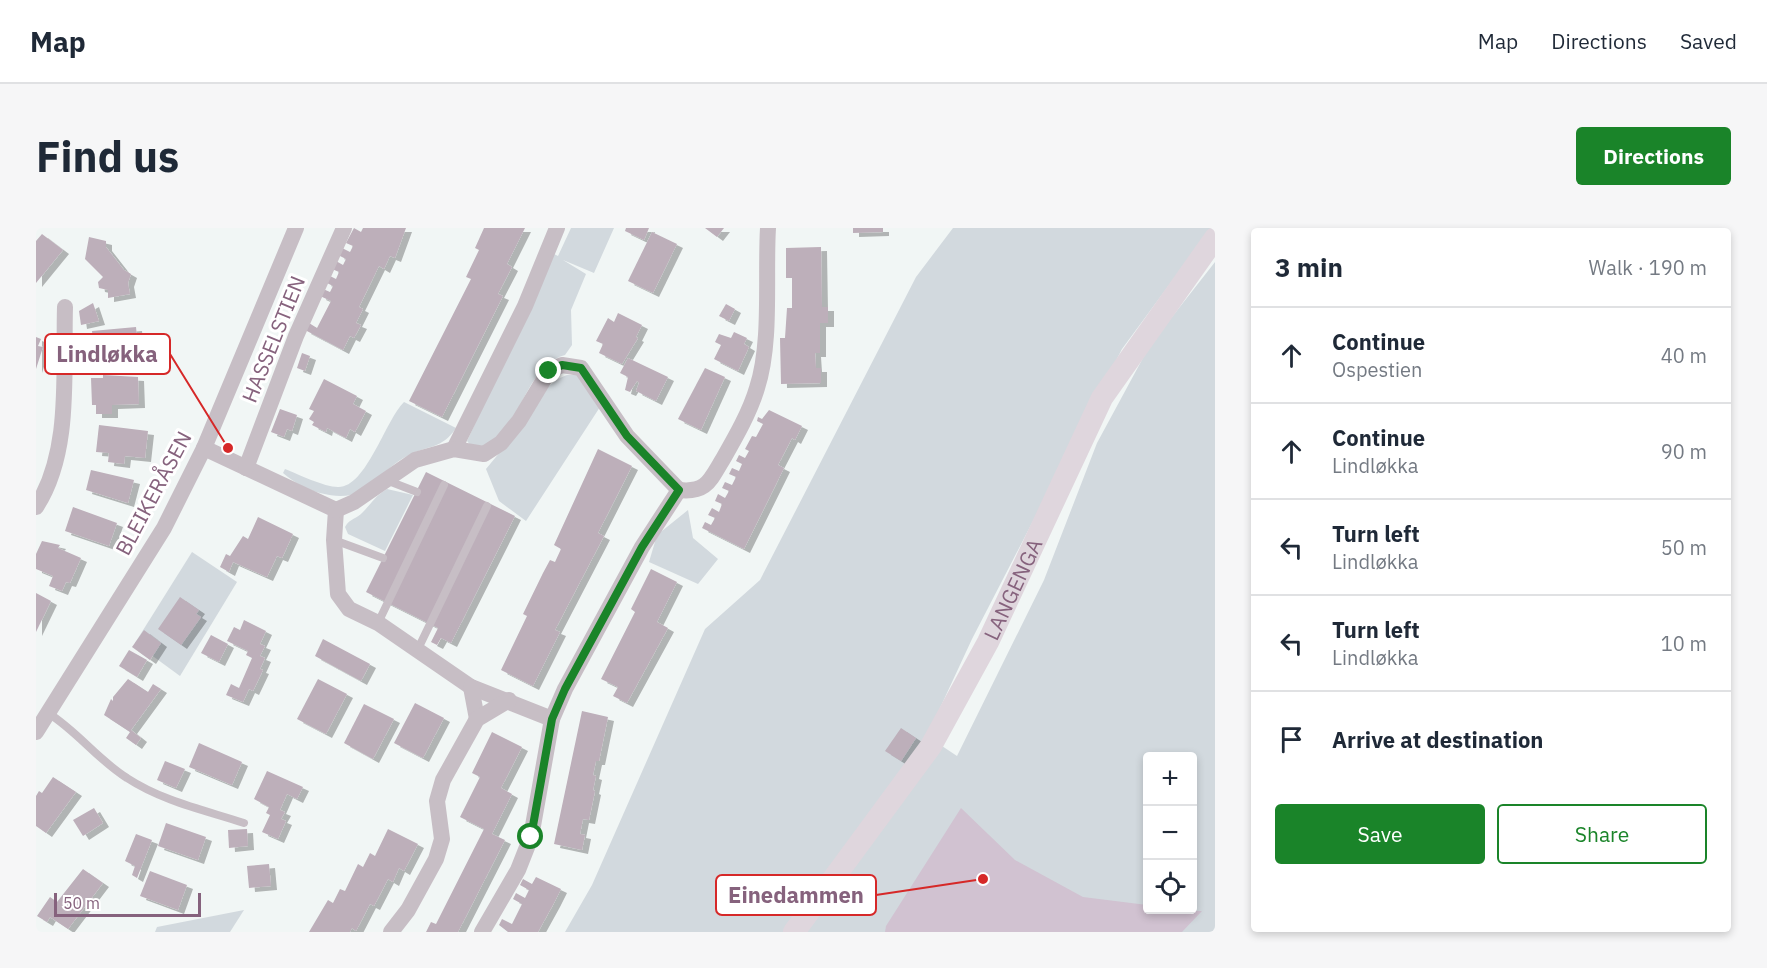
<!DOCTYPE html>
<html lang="en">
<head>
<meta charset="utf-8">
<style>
  :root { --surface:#fff; --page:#f6f6f7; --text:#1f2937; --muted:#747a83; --line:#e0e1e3; --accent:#1a8429 }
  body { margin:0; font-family:"IBM Plex Sans",sans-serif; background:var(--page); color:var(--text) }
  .controls { position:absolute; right:18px; bottom:18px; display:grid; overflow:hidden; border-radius:6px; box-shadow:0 3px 9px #0003 }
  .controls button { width:54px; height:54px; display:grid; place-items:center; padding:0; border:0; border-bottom:2px solid var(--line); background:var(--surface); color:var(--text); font:30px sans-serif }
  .scale { position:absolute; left:18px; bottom:15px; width:147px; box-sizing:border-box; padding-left:6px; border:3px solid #86627d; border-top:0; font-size:16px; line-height:21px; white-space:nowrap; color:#86627d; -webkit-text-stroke:4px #fff; paint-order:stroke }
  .stop { position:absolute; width:18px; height:18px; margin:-14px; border:4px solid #1a8429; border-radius:50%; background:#fff }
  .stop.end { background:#1a8429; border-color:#fff; box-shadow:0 2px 6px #0008 }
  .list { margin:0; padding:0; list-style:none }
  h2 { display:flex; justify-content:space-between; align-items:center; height:78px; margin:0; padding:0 24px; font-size:26px }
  h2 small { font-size:20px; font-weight:400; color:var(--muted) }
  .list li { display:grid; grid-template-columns:39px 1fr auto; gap:18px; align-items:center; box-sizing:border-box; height:96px; padding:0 24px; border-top:2px solid var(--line) }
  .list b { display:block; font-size:22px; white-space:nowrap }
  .list p { margin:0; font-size:20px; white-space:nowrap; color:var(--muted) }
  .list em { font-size:20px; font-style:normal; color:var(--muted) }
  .actions { display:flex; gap:12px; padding:18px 24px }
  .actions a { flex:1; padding:14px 0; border:2px solid var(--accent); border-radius:6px; text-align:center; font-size:21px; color:var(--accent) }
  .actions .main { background:var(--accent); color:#fff }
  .icon { flex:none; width:33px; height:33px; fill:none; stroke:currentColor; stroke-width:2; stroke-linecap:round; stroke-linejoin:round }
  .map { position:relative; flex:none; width:1179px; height:704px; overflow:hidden; border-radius:6px }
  header { display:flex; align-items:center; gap:36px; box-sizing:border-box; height:84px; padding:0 30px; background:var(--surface); border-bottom:2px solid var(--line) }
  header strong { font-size:28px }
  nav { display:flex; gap:33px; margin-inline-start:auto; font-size:21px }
  .intro { display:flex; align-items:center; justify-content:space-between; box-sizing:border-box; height:144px; padding:0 36px }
  h1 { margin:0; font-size:42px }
  .button { padding:15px 27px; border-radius:6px; background:var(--accent); color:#fff; font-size:21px; font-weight:700 }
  main { display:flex; gap:36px; padding:0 36px }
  aside { flex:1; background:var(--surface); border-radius:6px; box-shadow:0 3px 9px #0003 }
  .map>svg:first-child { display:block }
  .green { fill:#d2d9de; fill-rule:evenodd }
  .water { fill:#d1c2d1 }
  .building { fill:#bdafba; filter:url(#shadow) }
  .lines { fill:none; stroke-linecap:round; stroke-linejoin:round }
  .lane { stroke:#c7bec5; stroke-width:8 }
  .street { stroke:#c7bec5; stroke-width:16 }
  .secondary { stroke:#dfd6dd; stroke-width:22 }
  .route { stroke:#1a8429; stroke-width:8 }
  .labels { text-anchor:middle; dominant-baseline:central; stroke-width:6; stroke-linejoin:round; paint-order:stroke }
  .street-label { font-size:21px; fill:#86627d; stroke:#fff }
  .leader { fill:none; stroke:#d62828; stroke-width:2 }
  .callout-dot { fill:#d62828; stroke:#fff; stroke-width:2 }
  .callout { fill:#fff; stroke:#d62828; stroke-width:2 }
  .callout-label { font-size:22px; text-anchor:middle; font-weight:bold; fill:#86627d }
</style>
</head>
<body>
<header>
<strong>Map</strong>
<nav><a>Map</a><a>Directions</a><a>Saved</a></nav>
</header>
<div class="intro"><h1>Find us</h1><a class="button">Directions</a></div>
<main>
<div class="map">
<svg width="1179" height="704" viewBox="0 0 1179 704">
  <defs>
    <filter id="shadow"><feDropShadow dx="6" dy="4" stdDeviation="0" flood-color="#0004"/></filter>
  </defs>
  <rect width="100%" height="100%" fill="#f1f6f5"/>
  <!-- green -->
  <g class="green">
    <path d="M 535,0 L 578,0 L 558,45 L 527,32 L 550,46 L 535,82 L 536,117 L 529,127 C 490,137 482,203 455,217 C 450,219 442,218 436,219 L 431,213 L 518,26 L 522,28 Z"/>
    <path d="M 917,0 L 1175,0 L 1086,121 L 936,411 L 891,508 L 921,528 L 1008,352 L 1061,215 L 1114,117 L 1179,34 L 1179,704 L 529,704 L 556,657 L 669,401 L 724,352 L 880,49 ZM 1112,528 L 1156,528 L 1156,682 L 1112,682 Z"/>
    <path d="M 531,147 L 543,147 L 564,179 L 490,293 L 463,273 L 450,241 C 462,226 475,212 486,196 C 500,176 507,156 531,147 Z"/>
    <path d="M 368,174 L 420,200 C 406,221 393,217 373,227 C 336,246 333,278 284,265 C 272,262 257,254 247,245 L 249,241 C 262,246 288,259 302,259 C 330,260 349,193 368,174 Z"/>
    <path d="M 351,261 L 377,267 L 349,323 L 312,306 L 309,299 C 314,290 321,291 327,284 C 336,275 339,268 351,261 Z"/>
    <polygon points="652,282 657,310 682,331 662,356 613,334 621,307"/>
    <polygon points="156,324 201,354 144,448 99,415"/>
    <polygon points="208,682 194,704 119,704 121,699"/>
  </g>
  <!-- water -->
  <polygon class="water" points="925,580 979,632 1047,669 1111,677 1112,682 1166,683 1146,704 849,704 850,698"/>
  <!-- building -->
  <g class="building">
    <polygon points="318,0 325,4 327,0 370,0 359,30 354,28 348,41 343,38 323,79 327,81 320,95 325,97 318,110 314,108 307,122 269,102 273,95 281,100 295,73 284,68 287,61 294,64 297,58 289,54 292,47 300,51 303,44 296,41 300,33 307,37 310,31 302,27 306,20 314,24 317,18 310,15"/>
    <polygon points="448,0 489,0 471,36 476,39 462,66 467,68 406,189 373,173 435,51 430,49 443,22 439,20"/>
    <polygon points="590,0 613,0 608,12 589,3"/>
    <polygon points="669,0 688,0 681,9"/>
    <polygon points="817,0 847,0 847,4 817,5"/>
    <polygon points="616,4 641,16 617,65 592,53"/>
    <polygon points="6,6 27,22 0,55 0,13"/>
    <polygon points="53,9 70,13 70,19 88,42 95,46 92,55 94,66 72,70 72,62 63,60 62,54 67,49 49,31"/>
    <polygon points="785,19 786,79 792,79 792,95 784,95 784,125 779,125 780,140 785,140 785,155 745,156 744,110 749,110 751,80 756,80 756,50 750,50 750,20"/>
    <polygon points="57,75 63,93 45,97 43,83"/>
    <polygon points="690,76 699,81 693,93 683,88"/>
    <polygon points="582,85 606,97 600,109 602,110 586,136 563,125 567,116 560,113 572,90 578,94"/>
    <polygon points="100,99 103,128 59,133 56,103"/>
    <polygon points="698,104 711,110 708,116 713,119 702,143 678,131 685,117 679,114 683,106 695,110"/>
    <polygon points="0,109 5,111 2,118 7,119 0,141"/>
    <polygon points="266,125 274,128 269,143 261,140"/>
    <polygon points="592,130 632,149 620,173 600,163 603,155 601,153 594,164 589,162 592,149 584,145"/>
    <polygon points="669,140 689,149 665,202 642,191"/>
    <polygon points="67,147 102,149 103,176 76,177 76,186 60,186 60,177 56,177 55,150 67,150"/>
    <polygon points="288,151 321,168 317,176 330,183 319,204 314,201 310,210 291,200 290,204 276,197 278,194 273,191 278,183 273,181"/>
    <polygon points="244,181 261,187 256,203 251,201 248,209 235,204"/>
    <polygon points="733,182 766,198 759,212 756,210 742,237 748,240 708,321 666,300 669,294 675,297 679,290 672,287 676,280 683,284 686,276 679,273 682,266 689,270 693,263 686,260 689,254 696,257 700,249 693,246 696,240 703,243 706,236 700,233 703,227 709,230 713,223 709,221 716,208 720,209 727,196 721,193 722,189 726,191"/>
    <polygon points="63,197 112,203 109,230 89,228 88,236 72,234 73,225 60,224"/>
    <polygon points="562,221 596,238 562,305 568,308 519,402 524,404 497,458 465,442 491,388 487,386 507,345 514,332 519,334 525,321 518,317"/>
    <polygon points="55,242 98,252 92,275 50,262"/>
    <polygon points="390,244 479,288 415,415 405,410 401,417 395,414 402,400 330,364"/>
    <polygon points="37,279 81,295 73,318 29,303"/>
    <polygon points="222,289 257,306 246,330 241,328 231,349 197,334 193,344 184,339 190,326 194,328 207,308 212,311"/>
    <polygon points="6,313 24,317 22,320 45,330 34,355 30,354 26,363 13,358 17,348 0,341 0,326"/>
    <polygon points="615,341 641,354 621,394 632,400 591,475 577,468 582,459 565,451 599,384 595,381"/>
    <polygon points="0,365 15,373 0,404"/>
    <polygon points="144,369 163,382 160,386 165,389 145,417 122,401"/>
    <polygon points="208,392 230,403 224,416 229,418 224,428 229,430 224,441 227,442 217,463 213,461 207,474 190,467 195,456 203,460 216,430 210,427 212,423 191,413 198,399 204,402"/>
    <polygon points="108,402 125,415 114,432 96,419"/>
    <polygon points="175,407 192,416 183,434 165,425"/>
    <polygon points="287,411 334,436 325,453 279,428"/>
    <polygon points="93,422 111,432 101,449 83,438"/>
    <polygon points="92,451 112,464 117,456 125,461 95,502 105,510 100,517 90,510 94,504 68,487 75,471 77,473 77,469"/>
    <polygon points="282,451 311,466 290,506 261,491"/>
    <polygon points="379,475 408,490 387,530 358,515"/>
    <polygon points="328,476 358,491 337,531 308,515"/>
    <polygon points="546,483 572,489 563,533 560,533 557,547 560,548 557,562 559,563 553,592 547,591 544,606 549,607 546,622 518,616"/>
    <polygon points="865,500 880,510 865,533 849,523"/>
    <polygon points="456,504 486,519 465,560 476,566 456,606 469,612 422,704 390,704 395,694 400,696 448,601 424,589 444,549 436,545"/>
    <polygon points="163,515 206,534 196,557 153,539"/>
    <polygon points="129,533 149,541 140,560 121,552"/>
    <polygon points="231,543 267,559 261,571 251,566 244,582 249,584 245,591 250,593 242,611 226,604 234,587 230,585 233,579 218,571"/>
    <polygon points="17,549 40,564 10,605 0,598 0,568 3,563 6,565"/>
    <polygon points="58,580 67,595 47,608 37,592"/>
    <polygon points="130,595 170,609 162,632 122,618"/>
    <polygon points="211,601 212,618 193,620 192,602"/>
    <polygon points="352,601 382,616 368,643 363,640 357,654 352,651 338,678 334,676 320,703 316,700 314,704 273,704 292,672 297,675 304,661 309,663 322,636 327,639 334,625 339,628"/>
    <polygon points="100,606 116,612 101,650 96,647 99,638 89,633"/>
    <polygon points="233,636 235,658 213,660 211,638"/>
    <polygon points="47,641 67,655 32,701 14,689 11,694 1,688 14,669 21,674"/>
    <polygon points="114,643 151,657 142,682 104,668"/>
    <polygon points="500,649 525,661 518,675 502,704 472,704 463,697 466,691 476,696 486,676 477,671 480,665 489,670 493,662 484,657 487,651 496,656"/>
  </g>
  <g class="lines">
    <!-- lane -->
    <g class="lane">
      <polyline points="350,252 381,264"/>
      <polyline points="298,312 347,330"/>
      <polyline points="342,395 408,257"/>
      <polyline points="381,423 451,278"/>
      <path d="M 12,485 C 41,503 62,532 91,550 C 126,573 168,582 208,595"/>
    </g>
    <!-- street -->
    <g class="street">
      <polyline points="168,220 300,282 298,312 302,366 313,381 342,395 435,459 516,491"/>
      <polyline points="418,221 489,78 521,0"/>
      <polyline points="210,240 260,108 308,0"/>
      <path d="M 643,262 C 671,265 674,252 687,231 C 699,210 714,184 721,160 C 736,114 729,49 732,0"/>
      <path d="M 0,279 C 36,224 27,144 29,79"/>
      <polyline points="300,282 318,274 379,232 418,221 448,226 465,215 483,193 513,143 526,137 545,140 591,208 643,262 606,319 529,461 516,491 495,609 482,642 446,704"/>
      <polyline points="435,459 441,491"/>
      <polyline points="0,504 128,300 168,220 260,0"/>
      <polyline points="355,704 372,682 400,631 406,611 401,573 407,552 441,491 473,472"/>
    </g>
    <!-- secondary -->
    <path class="secondary" id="s1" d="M 758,704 L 895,518 L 952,414 L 1066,170 L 1179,10"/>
  </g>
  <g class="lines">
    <!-- route -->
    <polyline class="route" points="495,609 516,491 529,461 606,319 643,262 591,208 545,140 526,137 513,143"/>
  </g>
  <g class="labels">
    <!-- street labels -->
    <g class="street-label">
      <text transform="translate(237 111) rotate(-68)">HASSELSTIEN</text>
      <text transform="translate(117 265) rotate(-62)">BLEIKERÅSEN</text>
      <text stroke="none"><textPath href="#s1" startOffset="408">LANGENGA</textPath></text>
    </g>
  </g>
  <!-- callouts -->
  <path class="leader" d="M192 220L134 126M947 651L840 667"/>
  <g class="callout-dot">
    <circle cx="192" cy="220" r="6"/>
    <circle cx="947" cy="651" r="6"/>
  </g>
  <g class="callout">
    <rect x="9" y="106" width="125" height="40" rx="6"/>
    <rect x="680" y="647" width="160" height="40" rx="6"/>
  </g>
  <g class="callout-label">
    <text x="71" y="134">Lindløkka</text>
    <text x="760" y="675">Einedammen</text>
  </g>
</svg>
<div class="controls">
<button>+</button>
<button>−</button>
<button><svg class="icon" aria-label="locate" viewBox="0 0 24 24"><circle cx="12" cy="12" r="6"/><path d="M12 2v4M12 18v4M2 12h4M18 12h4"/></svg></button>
</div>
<div class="scale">50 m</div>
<div class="stop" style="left:495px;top:609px"></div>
<div class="stop end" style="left:513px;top:143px"></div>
</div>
<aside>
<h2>3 min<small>Walk · 190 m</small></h2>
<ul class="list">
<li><svg class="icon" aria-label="ahead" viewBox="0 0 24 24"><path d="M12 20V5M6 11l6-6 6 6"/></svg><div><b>Continue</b><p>Ospestien</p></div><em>40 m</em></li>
<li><svg class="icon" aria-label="ahead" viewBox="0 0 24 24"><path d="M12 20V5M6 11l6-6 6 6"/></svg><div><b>Continue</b><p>Lindløkka</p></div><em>90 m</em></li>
<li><svg class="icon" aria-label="left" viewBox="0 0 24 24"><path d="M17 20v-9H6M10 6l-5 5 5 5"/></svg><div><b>Turn left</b><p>Lindløkka</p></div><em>50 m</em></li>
<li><svg class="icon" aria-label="left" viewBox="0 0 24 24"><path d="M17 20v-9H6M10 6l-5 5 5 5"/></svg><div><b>Turn left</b><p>Lindløkka</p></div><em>10 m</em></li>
<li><svg class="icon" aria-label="arrive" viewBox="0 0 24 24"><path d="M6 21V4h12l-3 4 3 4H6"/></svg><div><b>Arrive at destination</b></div></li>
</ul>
<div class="actions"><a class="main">Save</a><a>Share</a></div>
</aside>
</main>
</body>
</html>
